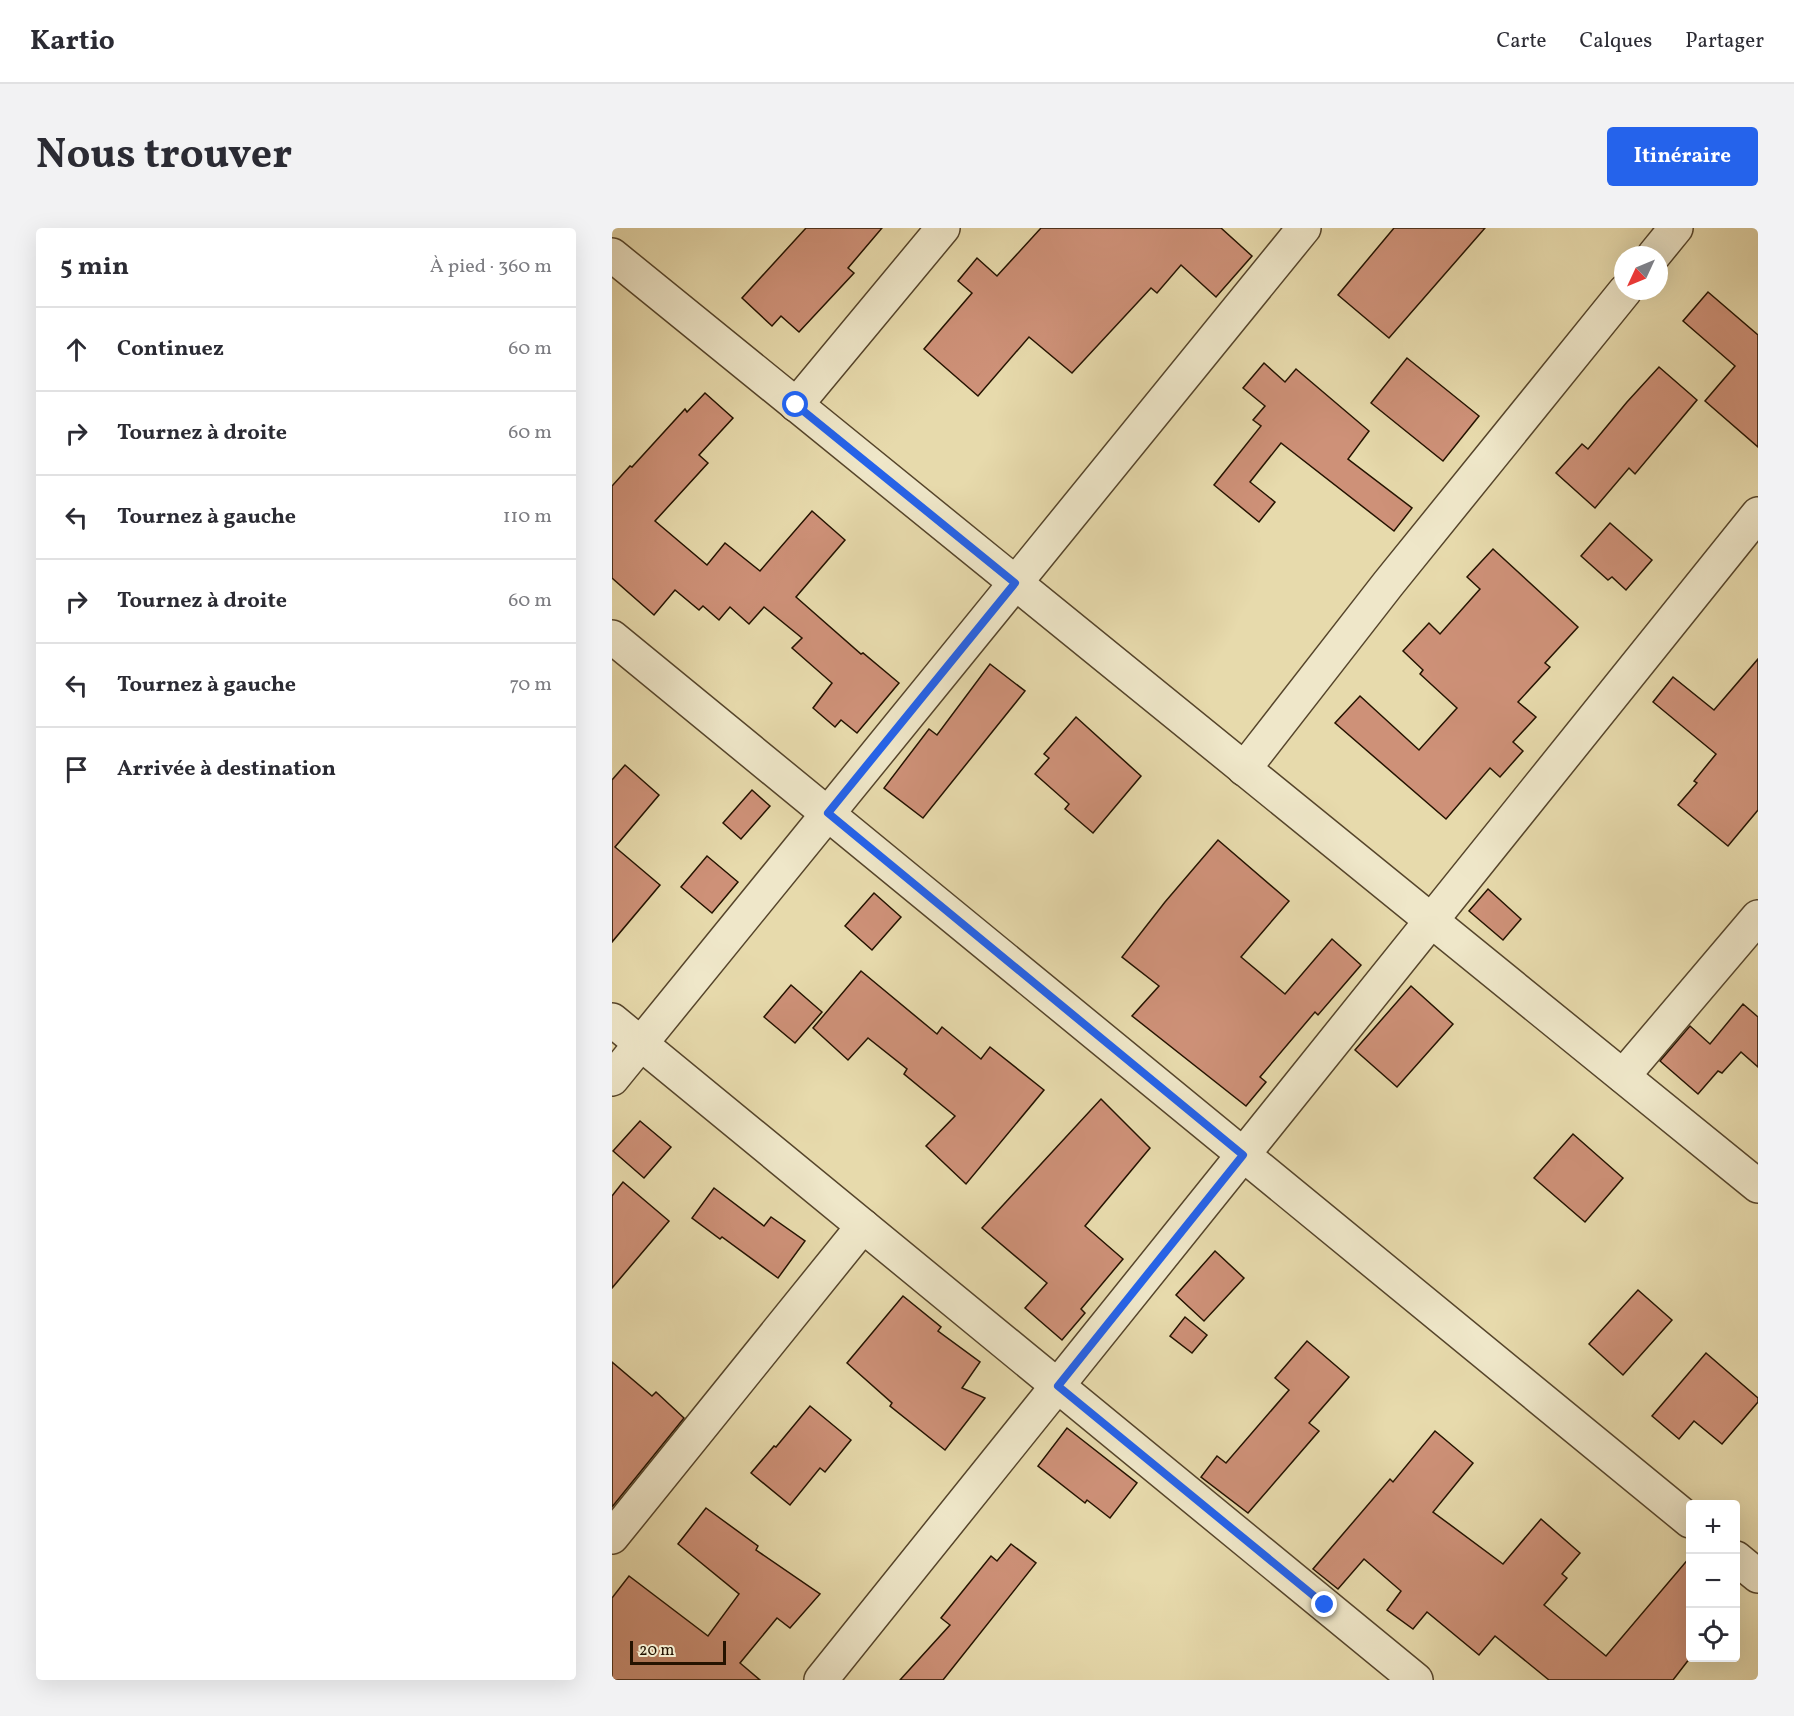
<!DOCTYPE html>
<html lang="fr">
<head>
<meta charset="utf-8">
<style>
  :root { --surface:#fff; --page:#f2f2f3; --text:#2b2b33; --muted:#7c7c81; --line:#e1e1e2; --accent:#2563eb }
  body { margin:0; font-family:Vollkorn,serif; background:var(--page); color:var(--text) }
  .controls { position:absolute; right:18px; bottom:18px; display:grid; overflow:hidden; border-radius:6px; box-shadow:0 6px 24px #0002 }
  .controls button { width:54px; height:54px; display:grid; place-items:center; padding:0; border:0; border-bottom:2px solid var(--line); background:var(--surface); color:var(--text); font:30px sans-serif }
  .compass { position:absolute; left:1002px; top:18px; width:54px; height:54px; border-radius:50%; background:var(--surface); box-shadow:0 6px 24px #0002; rotate:226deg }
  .scale { position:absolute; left:18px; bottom:15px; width:96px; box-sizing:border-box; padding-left:6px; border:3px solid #251300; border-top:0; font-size:16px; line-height:21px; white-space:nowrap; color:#251300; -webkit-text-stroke:4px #efe7c9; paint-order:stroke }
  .stop { position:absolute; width:18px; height:18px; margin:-14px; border:4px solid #2563eb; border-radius:50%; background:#fff }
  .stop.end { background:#2563eb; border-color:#fff; box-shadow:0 2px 6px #0008 }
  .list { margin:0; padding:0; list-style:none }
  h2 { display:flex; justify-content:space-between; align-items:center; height:78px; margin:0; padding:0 24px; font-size:26px }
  h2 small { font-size:20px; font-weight:400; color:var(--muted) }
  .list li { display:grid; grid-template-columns:39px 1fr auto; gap:18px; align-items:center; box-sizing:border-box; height:84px; padding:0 24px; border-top:2px solid var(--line) }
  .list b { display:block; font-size:22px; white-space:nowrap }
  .list em { font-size:20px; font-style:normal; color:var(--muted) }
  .icon { flex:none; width:33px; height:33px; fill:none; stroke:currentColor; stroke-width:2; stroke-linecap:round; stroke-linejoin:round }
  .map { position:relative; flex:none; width:1146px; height:1452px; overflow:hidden; border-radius:6px }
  header { display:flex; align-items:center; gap:36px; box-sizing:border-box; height:84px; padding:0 30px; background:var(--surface); border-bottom:2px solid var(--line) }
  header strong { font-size:28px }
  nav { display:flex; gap:33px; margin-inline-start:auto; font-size:21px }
  .intro { display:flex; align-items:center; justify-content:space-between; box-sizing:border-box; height:144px; padding:0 36px }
  h1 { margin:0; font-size:42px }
  .button { padding:15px 27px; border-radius:6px; background:var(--accent); color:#fff; font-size:21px; font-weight:700 }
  main { display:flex; gap:36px; padding:0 36px }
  aside { flex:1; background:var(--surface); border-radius:6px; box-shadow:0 6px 24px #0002 }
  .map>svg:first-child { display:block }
  .building { fill:#ce9178; stroke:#251300; stroke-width:1.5 }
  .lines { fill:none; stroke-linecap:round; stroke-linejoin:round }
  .minor-casing { stroke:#56452b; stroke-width:36 }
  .minor { stroke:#efe7c9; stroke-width:33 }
  .route { stroke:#2563eb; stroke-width:8 }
</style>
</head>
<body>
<header>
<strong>Kartio</strong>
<nav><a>Carte</a><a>Calques</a><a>Partager</a></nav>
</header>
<div class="intro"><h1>Nous trouver</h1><a class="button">Itinéraire</a></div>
<main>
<aside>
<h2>5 min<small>À pied · 360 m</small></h2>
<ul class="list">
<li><svg class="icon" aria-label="ahead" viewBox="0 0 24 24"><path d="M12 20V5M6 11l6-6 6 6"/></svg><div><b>Continuez</b></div><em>60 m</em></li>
<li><svg class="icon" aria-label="right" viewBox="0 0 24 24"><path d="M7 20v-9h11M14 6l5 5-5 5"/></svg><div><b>Tournez à droite</b></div><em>60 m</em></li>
<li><svg class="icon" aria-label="left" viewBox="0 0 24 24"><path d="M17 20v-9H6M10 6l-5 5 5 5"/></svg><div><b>Tournez à gauche</b></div><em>110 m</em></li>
<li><svg class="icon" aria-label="right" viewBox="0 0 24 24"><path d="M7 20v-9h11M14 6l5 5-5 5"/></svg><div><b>Tournez à droite</b></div><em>60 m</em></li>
<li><svg class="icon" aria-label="left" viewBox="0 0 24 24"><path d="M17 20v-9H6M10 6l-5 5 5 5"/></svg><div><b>Tournez à gauche</b></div><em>70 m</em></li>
<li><svg class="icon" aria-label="arrive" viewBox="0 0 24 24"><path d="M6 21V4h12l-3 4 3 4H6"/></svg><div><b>Arrivée à destination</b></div></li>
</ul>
</aside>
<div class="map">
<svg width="1146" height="1452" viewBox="0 0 1146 1452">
  <rect width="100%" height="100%" fill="#e7daac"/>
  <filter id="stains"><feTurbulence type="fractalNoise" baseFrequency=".00333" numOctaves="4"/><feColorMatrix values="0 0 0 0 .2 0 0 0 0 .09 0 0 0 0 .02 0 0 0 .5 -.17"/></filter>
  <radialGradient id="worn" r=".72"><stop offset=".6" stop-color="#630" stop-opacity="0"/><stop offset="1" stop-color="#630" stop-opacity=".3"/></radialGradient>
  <!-- building -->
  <g class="building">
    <polygon points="194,0 270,0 236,40 242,45 187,104 169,88 160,98 130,70"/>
    <polygon points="429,0 609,0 640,28 604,69 569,37 545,65 539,60 460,145 417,109 366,168 312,121 360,65 346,53 365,30 385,48"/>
    <polygon points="782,0 873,0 777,110 726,67"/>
    <polygon points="1096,64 1146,107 1146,219 1093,173 1123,138 1071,93"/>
    <polygon points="795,130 867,188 831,233 759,175"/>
    <polygon points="652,135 673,154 684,141 757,203 736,231 800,280 782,303 669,215 638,254 663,274 647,294 602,257 649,198 641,192 653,178 631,160"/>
    <polygon points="1047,139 1085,172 1023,246 1017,240 983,280 944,245 970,216 976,221 1015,174"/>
    <polygon points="93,165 121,190 87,227 96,235 43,293 95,337 113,315 148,343 200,283 233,312 184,369 249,426 251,425 287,455 245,505 229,492 223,499 201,480 220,455 180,420 190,410 152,379 137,396 118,379 107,392 91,378 87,382 63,362 42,387 0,350 0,258 18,238 20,239 73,181 75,184"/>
    <polygon points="998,295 1040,332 1014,362 1000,349 996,352 969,328"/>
    <polygon points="881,321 966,399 933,435 938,439 906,474 924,489 901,514 911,523 888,549 878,540 834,591 723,495 748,468 807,522 845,480 808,446 811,442 791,423 817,395 828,406 868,361 855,349"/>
    <polygon points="1146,431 1146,582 1116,618 1066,577 1085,555 1082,553 1104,526 1041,474 1061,449 1102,482"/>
    <polygon points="378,436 413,463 311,590 272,560 317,501 325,507"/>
    <polygon points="464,489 529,548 481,605 453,581 457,576 423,546 437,530 432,526"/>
    <polygon points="13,537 47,567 3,619 48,657 0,714 0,552"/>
    <polygon points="140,562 158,578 129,611 111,595"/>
    <polygon points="606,612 677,673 629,729 673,766 720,711 749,737 706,787 703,784 648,849 654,854 634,878 520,788 547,758 510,729 553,674"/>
    <polygon points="95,628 126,654 100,685 69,659"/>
    <polygon points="876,661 909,691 891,712 857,683"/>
    <polygon points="262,665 289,689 260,722 233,698"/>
    <polygon points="249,743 325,806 330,799 369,831 378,819 432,862 354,956 314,918 343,888 292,846 295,841 256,810 236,832 201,800"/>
    <polygon points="179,757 210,784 183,815 152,789"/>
    <polygon points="799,758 841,796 785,859 743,822"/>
    <polygon points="1131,776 1146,789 1146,839 1129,824 1110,845 1106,843 1086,866 1048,833 1078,798 1098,816"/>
    <polygon points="489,871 538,920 473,998 511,1031 469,1081 473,1085 450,1112 413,1080 435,1055 370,1000"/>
    <polygon points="28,893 59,919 32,950 1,923"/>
    <polygon points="961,906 1011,950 973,994 922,950"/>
    <polygon points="11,954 57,993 0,1060 0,968"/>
    <polygon points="102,960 152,998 159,989 193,1013 166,1050 110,1009 108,1011 80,990"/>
    <polygon points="603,1023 632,1050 592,1093 564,1067"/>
    <polygon points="1026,1062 1060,1092 1011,1147 977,1116"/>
    <polygon points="291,1068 329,1099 326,1103 368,1134 350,1160 373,1170 333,1222 278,1178 280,1175 235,1135"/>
    <polygon points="573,1089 595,1107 580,1125 558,1108"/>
    <polygon points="695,1113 737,1149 697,1195 707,1203 636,1285 589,1249 605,1228 614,1235 677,1162 663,1150"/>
    <polygon points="1094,1125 1146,1170 1146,1174 1110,1216 1082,1193 1067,1211 1040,1188"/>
    <polygon points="0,1134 40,1168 44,1164 72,1190 0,1279"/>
    <polygon points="198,1178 239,1212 213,1244 208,1240 178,1277 139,1245 162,1218 164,1219"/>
    <polygon points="455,1200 525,1255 498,1290 475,1272 473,1275 426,1238"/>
    <polygon points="823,1203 861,1235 821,1284 891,1336 929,1291 968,1325 950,1346 955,1350 932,1377 994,1428 1078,1329 1078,1430 1061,1452 937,1452 883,1408 867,1427 815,1384 801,1401 775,1382 789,1363 752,1331 726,1361 701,1341 778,1251 781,1254"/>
    <polygon points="94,1280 146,1318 144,1322 208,1366 178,1400 165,1390 128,1435 148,1452 0,1452 0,1370 17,1348 96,1408 127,1366 66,1316"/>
    <polygon points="399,1316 424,1335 331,1452 288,1452 338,1397 329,1390 379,1328 385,1333"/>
  </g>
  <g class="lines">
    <defs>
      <g id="minor">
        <polyline points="0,27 1146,958"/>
        <polyline points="1042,27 1064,0"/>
        <polyline points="184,177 331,0"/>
        <polyline points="0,409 1078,1293"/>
        <polyline points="632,541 776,356 1013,63"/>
        <polyline points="0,792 804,1452"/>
        <polyline points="1011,848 1146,689"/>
        <polyline points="0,851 692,0"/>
        <polyline points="0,1309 251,998"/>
        <polyline points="1124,1330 1146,1348"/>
        <polyline points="209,1452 1146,286"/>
      </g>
    </defs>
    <!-- minor casing -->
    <use href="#minor" class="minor-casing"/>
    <!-- minor -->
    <use href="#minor" class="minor"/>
  </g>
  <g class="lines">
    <!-- route -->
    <polyline class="route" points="184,177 403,355 216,585 631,927 446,1158 713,1377"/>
  </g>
  <rect width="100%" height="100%" filter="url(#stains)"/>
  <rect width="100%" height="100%" fill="url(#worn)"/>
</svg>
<div class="controls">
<button>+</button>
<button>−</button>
<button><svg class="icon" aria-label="locate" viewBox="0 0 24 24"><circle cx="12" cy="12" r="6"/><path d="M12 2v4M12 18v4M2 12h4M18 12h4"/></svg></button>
</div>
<svg class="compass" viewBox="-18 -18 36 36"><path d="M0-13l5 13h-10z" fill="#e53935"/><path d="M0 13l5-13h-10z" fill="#7c7c81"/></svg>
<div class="scale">20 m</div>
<div class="stop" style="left:184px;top:177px"></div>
<div class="stop end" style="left:713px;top:1377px"></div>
</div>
</main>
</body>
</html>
